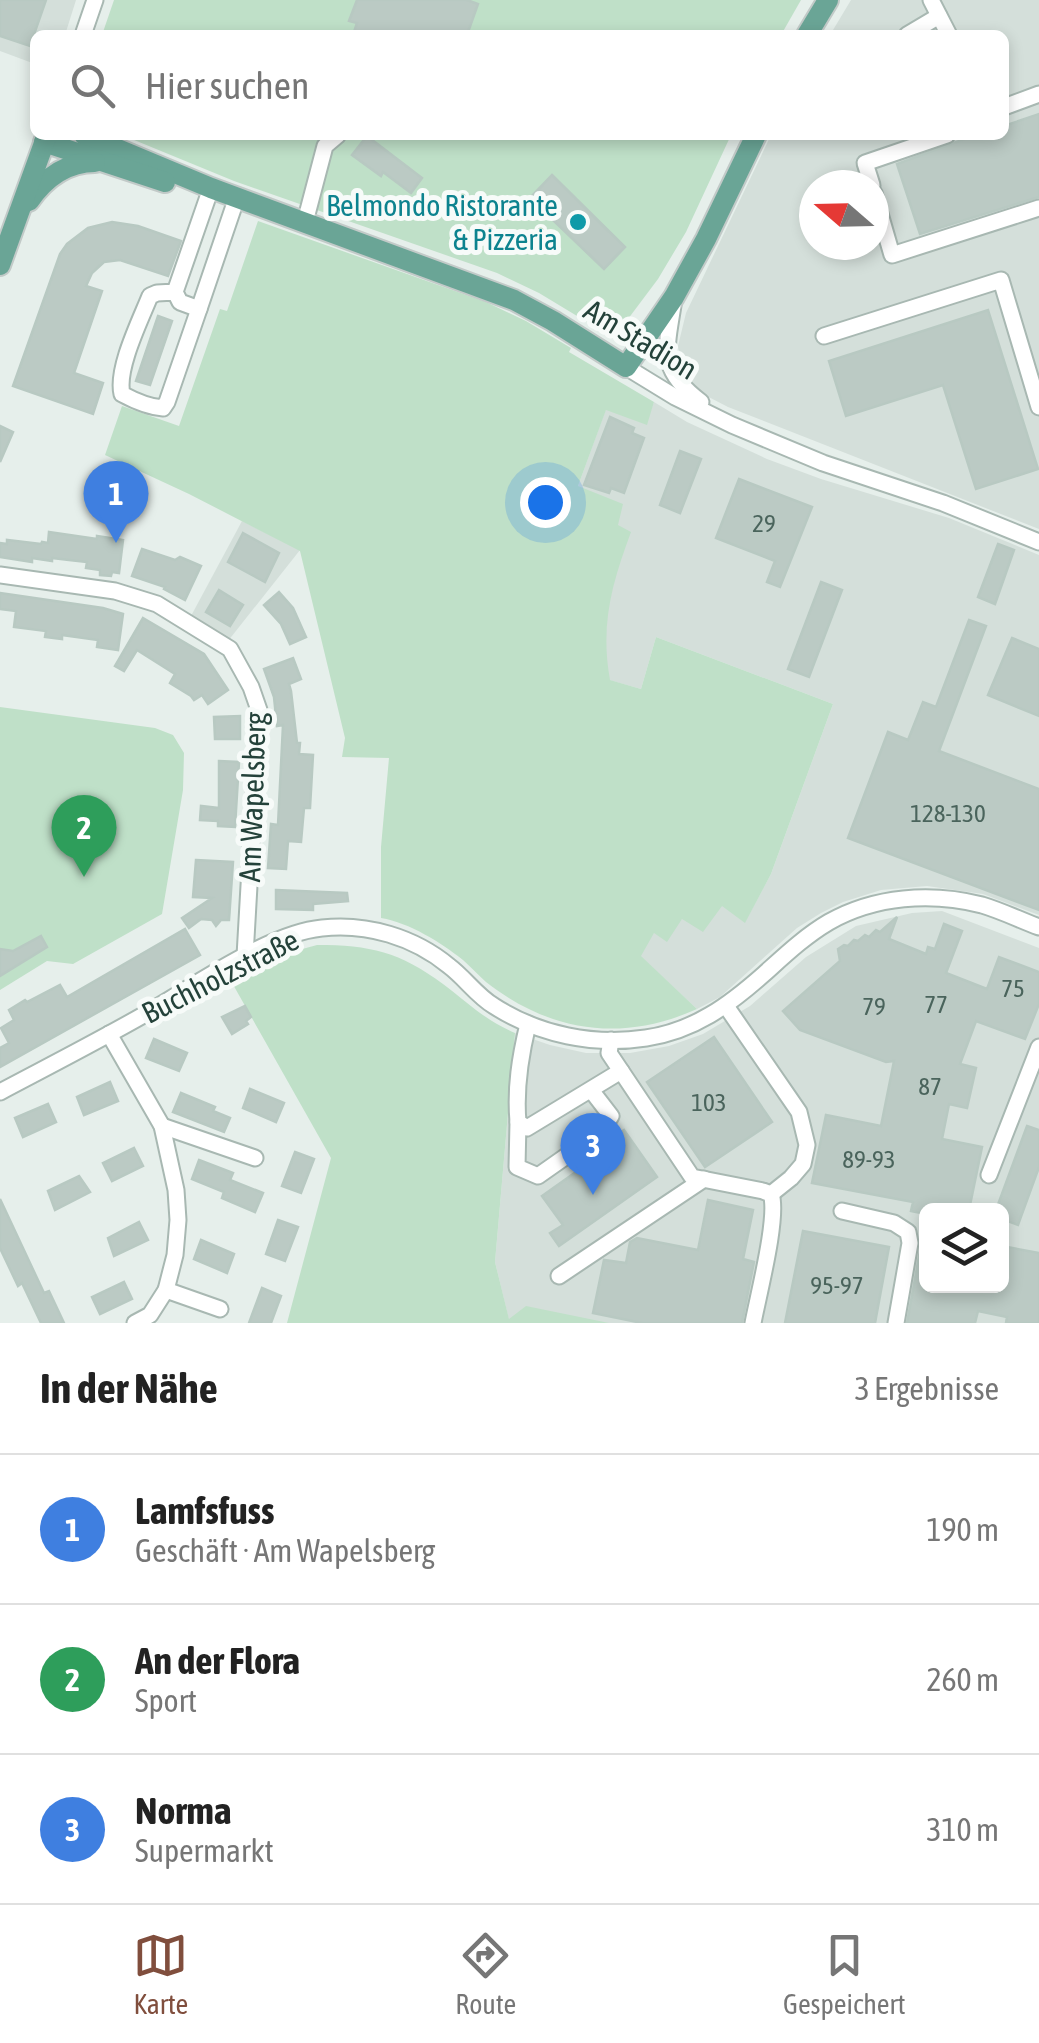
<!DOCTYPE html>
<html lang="de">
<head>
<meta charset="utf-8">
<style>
  :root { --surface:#fff; --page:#f6f6f6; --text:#222; --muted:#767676; --line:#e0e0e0; --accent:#804e3d }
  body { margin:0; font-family:"Asap Condensed",sans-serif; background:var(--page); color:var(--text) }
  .controls { position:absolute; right:30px; bottom:30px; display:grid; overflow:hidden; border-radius:15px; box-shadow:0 5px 15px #0003 }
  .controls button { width:90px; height:90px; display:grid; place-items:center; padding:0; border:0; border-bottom:2px solid var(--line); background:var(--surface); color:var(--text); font:50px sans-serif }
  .compass { position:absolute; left:799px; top:170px; width:90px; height:90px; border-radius:50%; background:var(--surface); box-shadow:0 5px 15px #0003; rotate:290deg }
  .you { position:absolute; left:545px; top:502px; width:35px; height:35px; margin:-25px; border:8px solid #fff; border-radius:50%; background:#1a73e8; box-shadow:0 0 0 15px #1a73e833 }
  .badge { display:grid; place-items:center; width:65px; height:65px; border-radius:50%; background:var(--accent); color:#fff; font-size:32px; font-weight:700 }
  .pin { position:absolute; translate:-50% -82px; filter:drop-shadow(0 2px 5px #0008) }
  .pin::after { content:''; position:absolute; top:52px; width:35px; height:30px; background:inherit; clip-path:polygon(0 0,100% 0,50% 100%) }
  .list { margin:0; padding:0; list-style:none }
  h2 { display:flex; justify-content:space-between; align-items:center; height:130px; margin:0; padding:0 40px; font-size:42px }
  h2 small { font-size:32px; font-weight:400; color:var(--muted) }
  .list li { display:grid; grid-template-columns:65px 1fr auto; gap:30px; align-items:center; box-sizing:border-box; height:150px; padding:0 40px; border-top:2px solid var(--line) }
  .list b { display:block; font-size:38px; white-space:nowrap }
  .list p { margin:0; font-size:32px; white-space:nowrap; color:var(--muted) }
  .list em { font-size:32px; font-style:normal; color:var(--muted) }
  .icon { flex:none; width:55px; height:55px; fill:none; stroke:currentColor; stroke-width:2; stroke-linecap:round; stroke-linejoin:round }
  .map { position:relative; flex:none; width:1039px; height:1323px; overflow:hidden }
  .search { position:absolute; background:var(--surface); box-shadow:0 5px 15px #0003; left:30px; right:30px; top:30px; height:110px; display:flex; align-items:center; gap:25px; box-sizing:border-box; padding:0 35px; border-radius:15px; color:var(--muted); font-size:38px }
  .sheet { height:580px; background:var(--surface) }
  nav { display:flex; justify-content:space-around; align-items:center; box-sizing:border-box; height:140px; border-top:2px solid var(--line); background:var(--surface); font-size:28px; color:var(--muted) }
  nav a { display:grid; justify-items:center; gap:5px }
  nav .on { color:var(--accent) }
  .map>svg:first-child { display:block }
  .built { fill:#d4dfda; fill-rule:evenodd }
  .green { fill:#bfe0c8 }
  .building { fill:#bbcac4; stroke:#b8c9c2; stroke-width:2.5 }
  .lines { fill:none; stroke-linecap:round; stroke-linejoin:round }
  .minor-casing { stroke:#a8b8b2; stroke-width:19 }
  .major-casing { stroke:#c2cac8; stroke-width:24 }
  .minor { stroke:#fff; stroke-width:15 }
  .major { stroke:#6aa596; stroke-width:20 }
  .culture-dot { fill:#0f9aa8; stroke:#f7fbf9; stroke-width:4 }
  .labels { text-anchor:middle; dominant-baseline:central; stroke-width:10; stroke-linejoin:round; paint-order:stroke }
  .number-label { font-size:25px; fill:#4a645c }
  .culture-label { font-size:30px; fill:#0d838f; stroke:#f7fbf9; text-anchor:end }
  .street-label { font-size:30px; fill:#24423a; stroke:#f7fbf9 }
</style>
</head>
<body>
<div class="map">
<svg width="1039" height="1323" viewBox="0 0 1039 1323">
  <rect width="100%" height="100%" fill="#e6efeb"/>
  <!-- built -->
  <g class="built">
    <polygon points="0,0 76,0 65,35 35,35 35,64 0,51"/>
    <path d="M 851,0 L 1039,0 L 1039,529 L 728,407 L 699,392 L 692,386 L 680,361 L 678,346 L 686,313 L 771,135 L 1004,135 L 1004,35 L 830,35 ZM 814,185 L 874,185 L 874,245 L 814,245 Z"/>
    <polygon points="654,402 687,422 767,459 821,479 949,518 1039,555 1039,915 983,894 927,886 881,890 843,902 821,913 797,928 720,997 697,1009 640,956 654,932 682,919 722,905 745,922 771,874 833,704 656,637 641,689 609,680 605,648 607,613 616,572 618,525 578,486 606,409 646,424"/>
    <polygon points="242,521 300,550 228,641 191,616"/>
    <path d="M 942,911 L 1039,948 L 1039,1323 L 609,1323 L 509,1320 L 495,1262 L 515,1033 L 550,1045 L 586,1053 L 630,1053 L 669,1046 L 703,1034 L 750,1006 L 806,957 L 856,926 L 912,913 ZM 926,1210 L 1002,1210 L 1002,1286 L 926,1286 Z"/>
  </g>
  <!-- green -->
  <g class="green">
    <polygon points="114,0 801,0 781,35 102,35"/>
    <polygon points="122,135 731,135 686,232 658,279 628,319 619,326 607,329 587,322 539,293 497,273 234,181"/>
    <path d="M 258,221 L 486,302 L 526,321 L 571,348 L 569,352 L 654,402 L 647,425 L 606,410 L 578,486 L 623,504 L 618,525 L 631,532 C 612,583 600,625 610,680 L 641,689 L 656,637 L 833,704 L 771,874 L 745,923 L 722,906 L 703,932 L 682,919 L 667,942 L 654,933 L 641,956 L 697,1009 C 622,1043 550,1032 486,982 C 478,975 471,967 463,960 C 440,942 410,923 381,918 L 381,847 L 389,758 L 342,757 L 345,738 L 300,551 L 189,494 L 105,455 L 122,406 L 179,426 L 220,309 L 227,311 Z"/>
    <polygon points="0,707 155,728 173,735 184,753 183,790 162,914 73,964 47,961 0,990"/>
    <path d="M 317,945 C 370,945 400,952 443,984 C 468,1003 485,1020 515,1033 L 495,1262 L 509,1319 L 526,1306 L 609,1323 L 287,1323 L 331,1158 L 231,981 L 284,954 Z"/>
  </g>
  <!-- building -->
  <g class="building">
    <polygon points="0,0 46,0 30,46 0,36"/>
    <polygon points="357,0 467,0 478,4 467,35 353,35 357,23 349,21"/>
    <polygon points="1039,114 1039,197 920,234 897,164 975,135 1004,135 1004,126"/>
    <polygon points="367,136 422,178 411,193 383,172 381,176 352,155"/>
    <polygon points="552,175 625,247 604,269 530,198"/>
    <polygon points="112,222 138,226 181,241 168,276 120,260 104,262 92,273 86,286 102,291 74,373 103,383 93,414 13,386 60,254 67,244 88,228"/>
    <polygon points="988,310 1038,469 976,489 943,385 846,416 829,361"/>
    <polygon points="158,316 172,321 150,385 136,381"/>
    <polygon points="610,417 634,428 632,433 644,438 624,493 611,488 609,493 584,485"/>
    <polygon points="0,426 13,432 0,462"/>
    <polygon points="680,451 701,459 680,513 660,505"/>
    <polygon points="739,479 812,507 780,587 767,582 775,561 716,538"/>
    <polygon points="49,532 97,539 97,536 123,540 119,573 112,572 111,576 100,575 100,570 86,568 87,562 69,560 52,558 52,561 32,558 32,562 0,557 0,543 7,544 7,540 41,544 42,542 48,543"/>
    <polygon points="243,533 279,553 265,582 228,562"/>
    <polygon points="998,544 1014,550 995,604 978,597"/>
    <polygon points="142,549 175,560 180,557 201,566 185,600 164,589 165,587 132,576"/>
    <polygon points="821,582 842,590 809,677 788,669"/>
    <polygon points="219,590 243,605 230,626 206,612"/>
    <polygon points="279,592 293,608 306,637 290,644 281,624 264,605"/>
    <polygon points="0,593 103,608 123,614 118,650 97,647 98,640 62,635 62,639 45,637 46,631 14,627 16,611 0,609"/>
    <polygon points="143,618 204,654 228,690 208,704 202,695 194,700 191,696 170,683 175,674 137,650 124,671 115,666"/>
    <polygon points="969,620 986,626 939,751 1039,789 1039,910 848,838 888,732 908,740 923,702 936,707"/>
    <polygon points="1012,638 1039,649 1039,716 988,695"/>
    <polygon points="293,658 301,679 289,684 291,691 297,743 300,743 299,754 313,755 310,808 304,808 301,842 288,841 286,869 268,868 271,824 278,825 283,725 277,726 274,697 264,669"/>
    <polygon points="240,716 240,739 215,739 214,717"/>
    <polygon points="219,761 239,762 235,827 218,826 218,821 200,820 201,806 219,808"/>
    <polygon points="196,860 233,862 229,920 221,920 216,926 212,920 201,919 189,928 182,918 212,898 193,897"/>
    <polygon points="276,890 347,893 348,901 313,904 313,910 276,909"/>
    <polygon points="897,917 889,939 926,954 928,947 935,949 944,924 962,931 946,973 987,989 999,957 1039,972 1039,1004 1025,1039 976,1021 960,1064 976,1068 967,1108 949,1104 942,1139 982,1147 969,1210 926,1210 926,1214 911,1211 913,1202 812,1183 826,1115 881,1126 894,1061 886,1062 800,1030 783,1011 840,961 838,949 844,945 848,946 854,940 858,941 865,935 869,937 876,930 880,932"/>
    <polygon points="185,929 200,955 0,1067 0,1048 9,1043 1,1028 14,1020 9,1010 25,1000 27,1002 60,985 67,997"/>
    <polygon points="41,936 47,947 0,976 0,949 13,951"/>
    <polygon points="245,1006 251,1017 246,1021 248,1024 232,1034 222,1017"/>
    <polygon points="714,1037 772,1122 705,1167 647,1082"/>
    <polygon points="154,1039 187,1053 179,1071 146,1058"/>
    <polygon points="110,1082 118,1101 84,1115 77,1097"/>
    <polygon points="250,1089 284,1103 276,1122 243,1108"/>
    <polygon points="181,1093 215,1107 213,1111 230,1118 224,1132 173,1112"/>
    <polygon points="48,1104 56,1122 23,1137 15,1118"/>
    <polygon points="1027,1126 1039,1130 1039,1167 1018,1225 1002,1219 1002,1210 996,1210"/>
    <polygon points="624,1130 657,1177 559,1246 550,1233 563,1225 542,1196 597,1157 593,1152"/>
    <polygon points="134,1148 143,1166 112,1181 103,1163"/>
    <polygon points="295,1152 314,1159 301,1193 282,1186"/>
    <polygon points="199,1160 233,1173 230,1180 263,1193 255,1212 222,1198 224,1192 192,1179"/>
    <polygon points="79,1176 90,1192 55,1210 48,1191"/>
    <polygon points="0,1199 44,1293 49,1291 64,1323 41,1323 22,1283 18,1286 0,1248"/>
    <polygon points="708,1200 753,1210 743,1259 754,1262 742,1323 642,1323 593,1313 604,1260 626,1263 630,1242 637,1238 698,1250"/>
    <polygon points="278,1220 298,1227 285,1261 266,1254"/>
    <polygon points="139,1222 148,1240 114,1256 108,1238"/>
    <polygon points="803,1231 889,1247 875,1323 785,1323"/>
    <polygon points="201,1240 234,1254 227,1273 194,1259"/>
    <polygon points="921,1245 926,1246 926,1286 1002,1286 1002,1246 1039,1253 1039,1323 1006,1323 1007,1317 978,1311 975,1323 907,1323"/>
    <polygon points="124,1282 132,1299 100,1314 92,1297"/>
    <polygon points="262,1288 281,1296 271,1323 249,1323"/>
  </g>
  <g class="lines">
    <defs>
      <g id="minor">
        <polyline points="931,0 949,35"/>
        <polyline points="83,35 95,0"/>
        <polyline points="907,35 939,16"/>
        <polyline points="1004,107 1039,94"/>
        <polyline points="872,185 865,163 947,135"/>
        <polyline points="874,193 892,255 1039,208"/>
        <polyline points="305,222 325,146 338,135"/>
        <path d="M 175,292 L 157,293 L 150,296 C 140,321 116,369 122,394 C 135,401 148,407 163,408 L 167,402 L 199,309 L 180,302 L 175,292 L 211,188"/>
        <path d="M 674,299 C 667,348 656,368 701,402"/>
        <polyline points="199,309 237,197"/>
        <polyline points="824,336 1001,280 1039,407"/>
        <polyline points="626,367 675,397 732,425 823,463 943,503 1039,542"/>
        <polyline points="0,575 115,591 157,604 230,649 251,687 259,710 245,956"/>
        <polyline points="726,1006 799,1112 807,1145 803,1164 791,1178 771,1194"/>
        <path d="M 528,1024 C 520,1057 515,1088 518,1122 L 527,1128 L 621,1071"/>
        <polyline points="109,1034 162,1126 176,1190 178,1220 175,1255 166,1290 150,1315 135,1323"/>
        <path d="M 611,1040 L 609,1053 L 692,1177 L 763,1191 L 771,1194 C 779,1216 758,1296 753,1323"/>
        <path d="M 0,1092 C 49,1066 98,1041 147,1013 C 194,986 269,933 322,928 C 367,923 414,937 449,966 C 465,978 477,996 494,1006 C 539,1035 594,1046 646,1038 C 694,1031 729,1005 764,974 C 784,956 805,936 829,922 C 875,896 931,892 982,905 C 1002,911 1020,920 1039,927"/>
        <polyline points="518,1122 517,1167 538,1176 602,1131 611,1116 591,1090"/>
        <polyline points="162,1126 255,1158"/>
        <polyline points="989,1175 1039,1047"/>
        <polyline points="842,1211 894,1223 908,1232 910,1243 896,1323"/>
        <polyline points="559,1276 704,1179"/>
        <polyline points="166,1290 220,1309"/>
      </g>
      <g id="major">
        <polyline points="807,35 828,0"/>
        <polyline points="84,135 211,188 514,300 553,321 626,367 674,297 706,239 756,135"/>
        <polyline points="44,142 165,182"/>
        <path d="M 29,201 C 45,178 66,162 95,162"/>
        <polyline points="0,265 47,135"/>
      </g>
    </defs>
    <!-- minor casing -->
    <use href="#minor" class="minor-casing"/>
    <!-- major casing -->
    <use href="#major" class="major-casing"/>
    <!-- minor -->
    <use href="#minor" class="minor"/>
    <!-- major -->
    <use href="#major" class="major"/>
  </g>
  <!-- markers -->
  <circle class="culture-dot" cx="578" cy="222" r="10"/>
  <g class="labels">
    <!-- number labels -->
    <g class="number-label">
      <text x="764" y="523">29</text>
      <text x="948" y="813">128-130</text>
      <text x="1013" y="988">75</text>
      <text x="936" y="1004">77</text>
      <text x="874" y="1006">79</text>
      <text x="930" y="1086">87</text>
      <text x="709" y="1102">103</text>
      <text x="869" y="1159">89-93</text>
      <text x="837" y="1285">95-97</text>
    </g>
    <!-- culture labels -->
    <g class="culture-label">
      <text x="558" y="205">Belmondo Ristorante<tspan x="558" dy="34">&amp; Pizzeria</tspan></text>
    </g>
    <!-- street labels -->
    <g class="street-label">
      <text transform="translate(641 339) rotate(31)">Am Stadion</text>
      <text transform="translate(252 797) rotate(-88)">Am Wapelsberg</text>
      <text transform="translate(220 976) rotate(-27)">Buchholzstraße</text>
    </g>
  </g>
</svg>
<div class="controls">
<button><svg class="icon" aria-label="layers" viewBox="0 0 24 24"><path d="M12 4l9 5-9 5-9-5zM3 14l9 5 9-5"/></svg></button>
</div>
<svg class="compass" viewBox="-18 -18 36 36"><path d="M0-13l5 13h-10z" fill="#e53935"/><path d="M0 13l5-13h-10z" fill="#767676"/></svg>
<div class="you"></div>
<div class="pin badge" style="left:116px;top:543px;background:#3f7fe0">1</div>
<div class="pin badge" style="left:84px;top:877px;background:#2e9e5b">2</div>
<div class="pin badge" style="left:593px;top:1195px;background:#3f7fe0">3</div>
<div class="search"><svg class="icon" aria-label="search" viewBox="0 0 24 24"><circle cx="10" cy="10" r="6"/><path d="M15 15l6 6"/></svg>Hier suchen</div>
</div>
<section class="sheet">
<h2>In der Nähe<small>3 Ergebnisse</small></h2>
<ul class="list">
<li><span class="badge" style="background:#3f7fe0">1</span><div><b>Lamfsfuss</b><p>Geschäft · Am Wapelsberg</p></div><em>190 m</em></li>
<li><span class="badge" style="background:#2e9e5b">2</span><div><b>An der Flora</b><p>Sport</p></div><em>260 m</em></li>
<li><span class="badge" style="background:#3f7fe0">3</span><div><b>Norma</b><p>Supermarkt</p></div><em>310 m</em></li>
</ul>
</section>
<nav>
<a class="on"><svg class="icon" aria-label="map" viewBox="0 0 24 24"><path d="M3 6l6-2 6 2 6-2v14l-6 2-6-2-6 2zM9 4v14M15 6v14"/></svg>Karte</a>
<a><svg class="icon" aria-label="directions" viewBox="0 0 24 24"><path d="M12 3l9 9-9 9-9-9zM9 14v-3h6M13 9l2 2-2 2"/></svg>Route</a>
<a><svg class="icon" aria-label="saved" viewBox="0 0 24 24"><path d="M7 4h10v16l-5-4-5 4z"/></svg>Gespeichert</a>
</nav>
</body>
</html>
